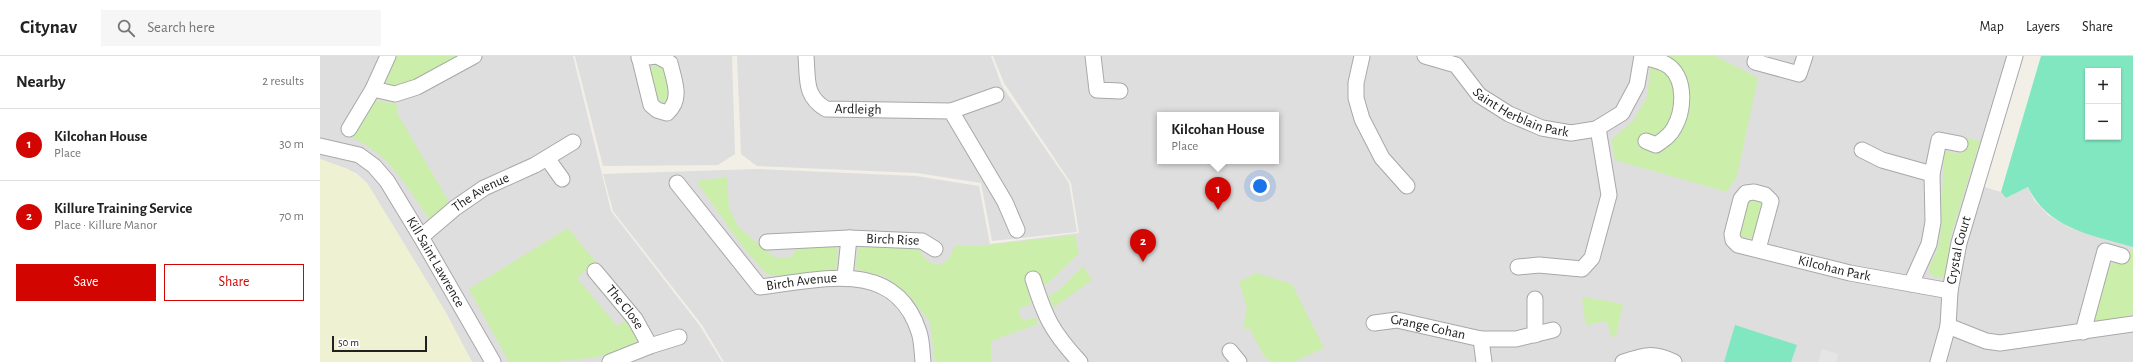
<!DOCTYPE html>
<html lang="en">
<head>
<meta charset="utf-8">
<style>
  :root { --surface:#fff; --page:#f6f6f6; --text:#222; --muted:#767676; --line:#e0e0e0; --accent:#d30500 }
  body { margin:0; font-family:"Alegreya Sans",sans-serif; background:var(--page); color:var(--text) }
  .controls { position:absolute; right:12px; top:12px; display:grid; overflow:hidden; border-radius:0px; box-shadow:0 1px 3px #0004 }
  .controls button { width:36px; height:36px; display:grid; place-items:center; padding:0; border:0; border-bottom:1px solid var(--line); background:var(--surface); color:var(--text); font:20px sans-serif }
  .scale { position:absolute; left:12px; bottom:10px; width:95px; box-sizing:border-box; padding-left:4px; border:2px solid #212121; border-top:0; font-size:11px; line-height:14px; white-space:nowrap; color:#212121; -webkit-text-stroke:3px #fff; paint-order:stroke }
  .you { position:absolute; left:940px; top:130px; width:14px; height:14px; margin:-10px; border:3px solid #fff; border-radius:50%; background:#1a73e8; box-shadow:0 0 0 6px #1a73e833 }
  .badge { display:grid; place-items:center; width:26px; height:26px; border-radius:50%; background:var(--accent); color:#fff; font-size:13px; font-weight:700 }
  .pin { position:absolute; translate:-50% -33px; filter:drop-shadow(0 1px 2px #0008) }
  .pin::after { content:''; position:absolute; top:21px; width:14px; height:12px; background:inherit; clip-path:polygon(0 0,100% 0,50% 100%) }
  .popup { position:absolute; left:837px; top:56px; width:122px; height:52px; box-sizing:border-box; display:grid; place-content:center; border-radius:0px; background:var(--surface); filter:drop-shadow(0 1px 3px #0005); font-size:13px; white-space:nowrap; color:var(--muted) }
  .popup b { font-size:15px; color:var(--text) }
  .popup::after { content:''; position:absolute; left:50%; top:100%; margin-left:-8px; border:8px solid transparent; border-top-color:var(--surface) }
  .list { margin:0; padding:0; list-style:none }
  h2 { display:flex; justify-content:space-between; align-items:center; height:52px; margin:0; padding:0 16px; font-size:17px }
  h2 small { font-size:13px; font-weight:400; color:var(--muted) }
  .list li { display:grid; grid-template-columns:26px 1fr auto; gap:12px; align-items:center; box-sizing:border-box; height:72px; padding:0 16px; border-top:1px solid var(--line) }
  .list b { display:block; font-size:15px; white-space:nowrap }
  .list p { margin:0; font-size:13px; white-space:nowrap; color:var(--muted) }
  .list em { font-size:13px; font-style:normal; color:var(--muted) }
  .actions { display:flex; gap:8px; padding:12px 16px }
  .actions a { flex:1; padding:9px 0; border:1px solid var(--accent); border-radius:0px; text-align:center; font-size:14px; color:var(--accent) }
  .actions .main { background:var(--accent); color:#fff }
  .icon { flex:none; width:22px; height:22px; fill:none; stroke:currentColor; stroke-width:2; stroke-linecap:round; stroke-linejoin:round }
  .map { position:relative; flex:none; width:1813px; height:306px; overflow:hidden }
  header { display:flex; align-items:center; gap:24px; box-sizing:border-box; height:56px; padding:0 20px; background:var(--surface); border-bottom:1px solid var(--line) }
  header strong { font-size:19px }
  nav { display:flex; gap:22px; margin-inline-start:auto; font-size:14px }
  .search { width:280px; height:36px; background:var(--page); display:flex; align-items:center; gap:10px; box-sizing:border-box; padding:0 14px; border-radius:0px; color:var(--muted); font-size:15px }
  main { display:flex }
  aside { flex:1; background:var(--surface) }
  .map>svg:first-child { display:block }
  .residential { fill:#dfdede; fill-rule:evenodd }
  .farmland { fill:#eff2d2 }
  .grass { fill:#cbefaa }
  .pitch { fill:#80e7c1; fill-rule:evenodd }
  .parking { fill:#e5e5e5 }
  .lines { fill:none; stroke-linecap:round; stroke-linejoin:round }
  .street-casing { stroke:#a8a8a8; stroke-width:17 }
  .street { stroke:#fff; stroke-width:15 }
  .labels { text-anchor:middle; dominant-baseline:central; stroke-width:3; stroke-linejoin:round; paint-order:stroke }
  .street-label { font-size:14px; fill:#212121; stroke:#fff }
</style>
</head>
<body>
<header>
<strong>Citynav</strong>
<div class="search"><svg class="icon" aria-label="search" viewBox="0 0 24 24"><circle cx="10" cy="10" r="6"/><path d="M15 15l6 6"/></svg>Search here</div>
<nav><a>Map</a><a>Layers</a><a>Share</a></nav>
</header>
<main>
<aside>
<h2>Nearby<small>2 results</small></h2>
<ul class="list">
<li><span class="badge">1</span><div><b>Kilcohan House</b><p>Place</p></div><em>30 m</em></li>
<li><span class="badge">2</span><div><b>Killure Training Service</b><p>Place · Killure Manor</p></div><em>70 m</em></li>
</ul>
<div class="actions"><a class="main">Save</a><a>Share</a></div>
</aside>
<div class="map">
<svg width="1813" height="306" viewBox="0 0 1813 306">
  <rect width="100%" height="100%" fill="#f2efe7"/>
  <!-- residential -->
  <g class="residential">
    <polygon points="0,0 253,0 291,155 380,270 402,306 152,306 125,255 47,127 36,117 0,103"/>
    <polygon points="255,0 412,0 415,98 398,109 283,110"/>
    <polygon points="417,0 671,0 682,30 749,127 757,176 672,185 661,127 597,117 437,110 421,98"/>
    <path d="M 673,0 L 1695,0 L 1661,130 L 1681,136 L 1686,142 L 1708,131 L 1714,144 L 1728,159 L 1750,172 L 1813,191 L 1813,306 L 404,306 L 382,269 L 293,155 L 283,118 L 437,113 L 596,120 L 659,130 L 670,188 L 759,177 L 751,127 L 684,27 ZM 840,59 L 956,59 L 956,105 L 840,105 Z"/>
  </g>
  <!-- farmland -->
  <polygon class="farmland" points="0,103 28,113 47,127 125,255 152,306 0,306"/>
  <!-- grass -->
  <g class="grass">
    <polygon points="77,0 141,0 84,31 70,30 65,25"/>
    <polygon points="1332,0 1395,0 1438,22 1417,120 1407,136 1295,104 1291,84 1313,65 1327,41"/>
    <polygon points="333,10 343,11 347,18 349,45 341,47 333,31 329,16"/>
    <path d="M 53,44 L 77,48 L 77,57 L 129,146 L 109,163 C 88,132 69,97 32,82 Z"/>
    <polygon points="1644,81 1660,85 1631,179 1625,221 1617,222 1610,218 1609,211 1616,197 1620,183 1624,100 1626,96 1641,97"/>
    <polygon points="407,121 409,152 419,172 454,201 470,202 480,189 518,189 516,215 461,220 446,218 423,191 376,125"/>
    <polygon points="1429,143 1441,143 1444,148 1436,183 1421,181 1419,178"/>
    <path d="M 248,172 L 275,205 L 257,222 L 297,270 L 308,263 L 320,284 C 298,306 222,306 189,306 L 149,233 Z"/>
    <path d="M 755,179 L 759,197 L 726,229 L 707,222 L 711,248 L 698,253 L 703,265 L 715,261 L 718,268 L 671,285 L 671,306 L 615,306 L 610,266 L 588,238 L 566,221 L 536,213 L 537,195 L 542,188 L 599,191 C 603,203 607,207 620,209 L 629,203 L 635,190 L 658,190 Z"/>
    <polygon points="1813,194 1813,258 1807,259 1805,263 1777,266 1773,261 1787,212 1796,205 1805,207 1808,195"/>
    <polygon points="763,210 772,224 734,251 728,241 739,234"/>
    <polygon points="936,217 972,228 1004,292 973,306 951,306 944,300 929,272 923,273 927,251 919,226"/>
    <polygon points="1265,241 1303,248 1296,280 1292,281 1286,265 1266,269 1262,245"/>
  </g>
  <!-- pitch -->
  <g class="pitch">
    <path d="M 1721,0 L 1813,0 L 1813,191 C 1772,179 1728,173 1708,131 L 1686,142 L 1681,136 ZM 1768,15 L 1798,15 L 1798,81 L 1768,81 Z"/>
    <polygon points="1415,269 1477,289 1471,306 1404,306"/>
  </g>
  <!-- parking -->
  <polygon class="parking" points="1502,293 1518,298 1516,306 1498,306"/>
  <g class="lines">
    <defs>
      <g id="street">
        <polyline points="68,0 53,33 75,38 97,31 154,0"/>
        <path d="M 319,0 L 331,49 L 337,54 L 347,57 C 363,43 354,25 350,7 L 337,0 L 319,2"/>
        <path id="s1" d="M 486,0 C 488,23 484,40 506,53 L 631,55 L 685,146 L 697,174"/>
        <polyline points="773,0 777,34 800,35"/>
        <polyline points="1042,0 1036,27 1036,42 1042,63 1062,102 1087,130"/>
        <path id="s2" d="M 1105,0 L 1136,9 L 1159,39 L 1189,58 L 1222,72 L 1251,77 L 1276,73 L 1302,57 L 1317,29 L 1322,0"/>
        <polyline points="1437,0 1435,6 1479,18 1485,0"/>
        <path d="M 1322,1 C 1331,3 1343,5 1350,11 C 1366,25 1364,55 1354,72 C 1350,80 1343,84 1336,89 L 1326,85"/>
        <polyline points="631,55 676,39"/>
        <polyline points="29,73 53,33"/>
        <path id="s3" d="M 0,90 L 39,99 L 54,110 L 67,125 L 101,181 L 173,306"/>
        <polyline points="1542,94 1562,104 1612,118"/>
        <polyline points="227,102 242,123"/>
        <path id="s4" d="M 357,127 L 440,231 C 500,224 575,201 599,276 C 602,285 602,296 603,306"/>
        <path id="s5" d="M 101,181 L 135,152 L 164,132 L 215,109 L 253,86"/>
        <path id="s6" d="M 447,186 L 529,182 L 602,185 L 615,193"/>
        <path id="s7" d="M 1438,193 L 1451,145 L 1445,139 L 1434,136 L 1426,137 L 1421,143 L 1412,178 L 1413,184 L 1418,189 L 1530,217 L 1630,235"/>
        <polyline points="1198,211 1219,209 1262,213 1272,202 1289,139 1278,72"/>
        <path id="s8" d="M 275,215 L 315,263 L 330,290"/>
        <polyline points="525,221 529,182"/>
        <path d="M 713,223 C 725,261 732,276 760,306"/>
        <polyline points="1591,228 1609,188 1613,166 1612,118 1619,84 1640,88"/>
        <path id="s9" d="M 1054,267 L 1077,264 L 1161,283 L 1196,283 L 1233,274"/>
        <polyline points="1628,270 1666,285 1680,287 1813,268"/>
        <polyline points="1763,276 1785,195 1802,200"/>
        <polyline points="1215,279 1215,243"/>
        <polyline points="1161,283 1164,306"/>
        <polyline points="910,295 919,306"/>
        <polyline points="290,306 330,290 359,281"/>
        <path d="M 1303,306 C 1324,299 1333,296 1354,306"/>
        <path id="s10" d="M 1618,306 L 1628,270 L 1630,235 L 1639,187 L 1695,0"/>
      </g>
    </defs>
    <!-- street casing -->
    <use href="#street" class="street-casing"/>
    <!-- street -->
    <use href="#street" class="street"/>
  </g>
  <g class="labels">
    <!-- street labels -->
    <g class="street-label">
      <text stroke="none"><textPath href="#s2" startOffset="116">Saint Herblain Park</textPath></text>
      <text stroke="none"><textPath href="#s1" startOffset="92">Ardleigh</textPath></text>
      <text stroke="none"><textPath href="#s5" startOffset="75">The Avenue</textPath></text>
      <text stroke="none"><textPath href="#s6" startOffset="126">Birch Rise</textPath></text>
      <text stroke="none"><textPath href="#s10" startOffset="114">Crystal Court</textPath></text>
      <text stroke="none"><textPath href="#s3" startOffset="173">Kill Saint Lawrence</textPath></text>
      <text stroke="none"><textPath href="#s7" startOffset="234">Kilcohan Park</textPath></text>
      <text stroke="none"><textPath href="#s4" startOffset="175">Birch Avenue</textPath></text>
      <text stroke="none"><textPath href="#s8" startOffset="47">The Close</textPath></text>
      <text stroke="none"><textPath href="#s9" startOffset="55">Grange Cohan</textPath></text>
    </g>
  </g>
</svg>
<div class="controls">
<button>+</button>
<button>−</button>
</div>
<div class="scale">50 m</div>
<div class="you"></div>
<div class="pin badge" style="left:898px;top:154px">1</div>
<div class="popup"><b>Kilcohan House</b>Place</div>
<div class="pin badge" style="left:823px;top:206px">2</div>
</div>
</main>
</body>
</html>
